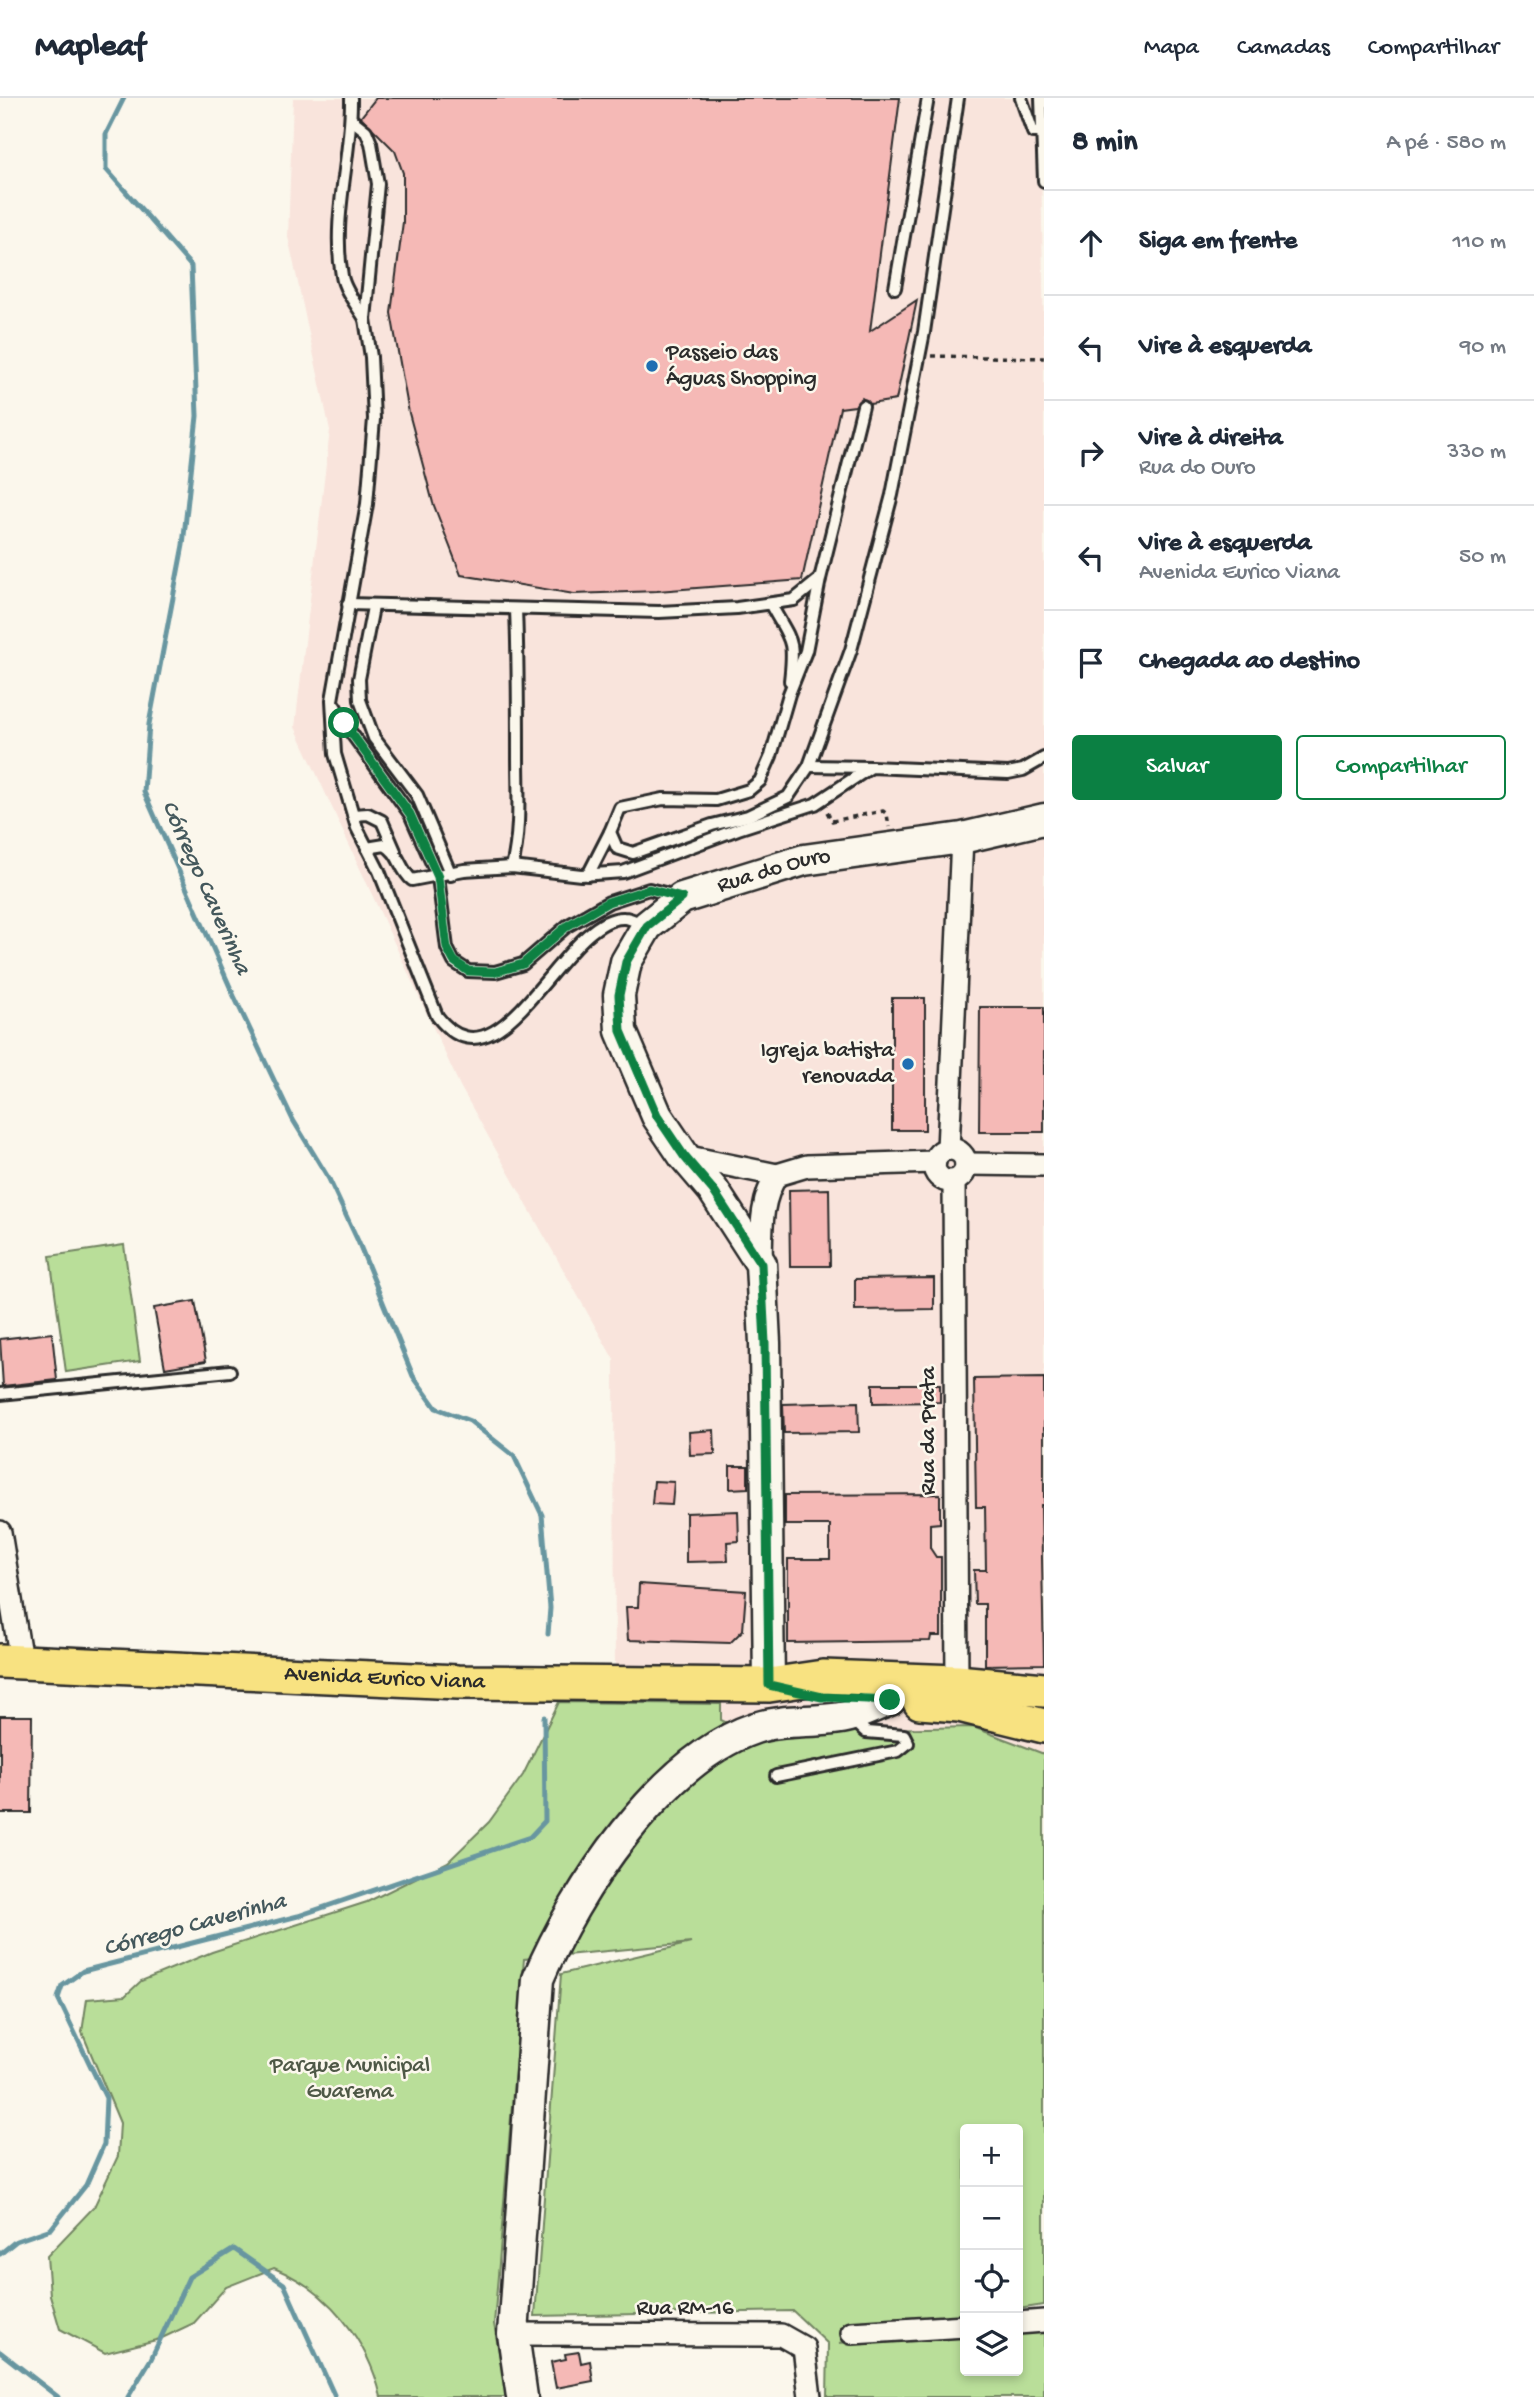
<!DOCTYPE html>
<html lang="pt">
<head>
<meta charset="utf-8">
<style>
  :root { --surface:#fff; --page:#f6f6f7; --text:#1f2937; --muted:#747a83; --line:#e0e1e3; --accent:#0b8043 }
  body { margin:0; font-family:"Gochi Hand",sans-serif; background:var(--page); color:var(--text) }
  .controls { position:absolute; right:21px; bottom:21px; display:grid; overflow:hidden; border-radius:7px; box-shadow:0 4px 10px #0003 }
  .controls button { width:63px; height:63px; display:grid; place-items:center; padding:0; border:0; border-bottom:2px solid var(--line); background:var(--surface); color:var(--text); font:35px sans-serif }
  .stop { position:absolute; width:21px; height:21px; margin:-16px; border:5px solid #0b8043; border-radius:50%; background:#fff }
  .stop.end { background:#0b8043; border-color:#fff; box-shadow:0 2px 7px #0008 }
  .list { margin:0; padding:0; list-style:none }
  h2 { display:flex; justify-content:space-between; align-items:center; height:91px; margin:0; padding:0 28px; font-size:30px }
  h2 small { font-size:23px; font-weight:400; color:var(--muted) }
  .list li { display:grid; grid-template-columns:46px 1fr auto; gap:21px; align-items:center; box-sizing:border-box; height:105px; padding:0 28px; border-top:2px solid var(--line) }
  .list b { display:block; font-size:26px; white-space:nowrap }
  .list p { margin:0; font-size:23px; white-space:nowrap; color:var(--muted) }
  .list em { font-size:23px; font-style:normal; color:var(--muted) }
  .actions { display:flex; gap:14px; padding:21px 28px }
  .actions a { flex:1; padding:16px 0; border:2px solid var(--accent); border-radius:7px; text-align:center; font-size:24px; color:var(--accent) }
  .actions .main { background:var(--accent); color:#fff }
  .icon { flex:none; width:38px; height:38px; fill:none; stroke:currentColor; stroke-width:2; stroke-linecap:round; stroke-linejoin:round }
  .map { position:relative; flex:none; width:1044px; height:2299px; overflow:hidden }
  header { display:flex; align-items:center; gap:42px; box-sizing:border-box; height:98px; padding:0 35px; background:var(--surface); border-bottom:2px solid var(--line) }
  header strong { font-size:33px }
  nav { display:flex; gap:38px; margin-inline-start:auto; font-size:24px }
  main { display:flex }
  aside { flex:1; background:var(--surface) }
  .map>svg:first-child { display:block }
  .built { fill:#f9e4dc }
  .green { fill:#b9de99; stroke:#728462; stroke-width:2 }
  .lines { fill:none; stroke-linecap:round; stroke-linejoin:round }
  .stream { stroke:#6796a0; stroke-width:5 }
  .building { fill:#f5b9b6; stroke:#2b2b2b; stroke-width:2 }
  .lane-casing { stroke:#2b2b2b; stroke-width:16 }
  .street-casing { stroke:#2b2b2b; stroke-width:26 }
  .secondary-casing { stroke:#2b2b2b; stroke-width:35 }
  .primary-casing { stroke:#2b2b2b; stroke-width:38 }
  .path { stroke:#2b2b2b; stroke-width:3.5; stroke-dasharray:5 5; stroke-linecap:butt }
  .lane { stroke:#fbf7ec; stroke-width:10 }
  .street { stroke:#fbf7ec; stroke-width:21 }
  .secondary { stroke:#fbf7ec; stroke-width:30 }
  .primary { stroke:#f8e281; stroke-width:33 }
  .route { stroke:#0b8043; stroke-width:9 }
  .poi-dot { fill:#1f6fb2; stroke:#fbf7ec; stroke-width:2.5 }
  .labels { text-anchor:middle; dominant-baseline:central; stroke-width:5; stroke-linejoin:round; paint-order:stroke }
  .poi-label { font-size:23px; fill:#2b2b2b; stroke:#fbf7ec; text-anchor:start }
  .street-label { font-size:23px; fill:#2b2b2b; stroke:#fbf7ec }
  .park-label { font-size:23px; fill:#4e5846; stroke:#fbf7ec }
  .water-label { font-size:24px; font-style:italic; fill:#44585c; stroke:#fbf7ec }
</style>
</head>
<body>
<header>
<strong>Mapleaf</strong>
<nav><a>Mapa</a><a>Camadas</a><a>Compartilhar</a></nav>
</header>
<main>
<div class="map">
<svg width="1044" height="2299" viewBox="0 0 1044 2299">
  <rect width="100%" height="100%" fill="#fbf7ec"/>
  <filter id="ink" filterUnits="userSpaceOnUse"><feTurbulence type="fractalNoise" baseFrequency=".0143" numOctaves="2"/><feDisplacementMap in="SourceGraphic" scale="14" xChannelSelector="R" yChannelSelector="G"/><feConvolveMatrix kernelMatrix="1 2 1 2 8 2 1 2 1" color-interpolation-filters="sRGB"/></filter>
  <g filter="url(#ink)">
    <!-- built -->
    <polygon class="built" points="293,0 1040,0 1044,244 1044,1656 972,1629 745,1634 721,1622 721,1606 615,1605 614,1262 460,988 295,629 330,332 288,139"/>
    <!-- green -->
    <g class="green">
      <polygon points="124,1147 140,1263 66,1274 50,1158"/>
      <path d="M 559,1604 L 721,1606 L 721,1622 L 745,1634 L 973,1629 L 1044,1656 L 1044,2207 L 1018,2211 L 1018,2031 L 965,2031 L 965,2221 L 839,2245 L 965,2234 L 965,2273 L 1018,2273 L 1018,2229 L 1044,2226 L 1044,2299 L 827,2299 L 828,2246 L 793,2213 L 535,2218 L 561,1876 L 691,1845 L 524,1861 L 494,2226 L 507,2299 L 381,2299 C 368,2242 328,2192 274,2170 L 226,2189 L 194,2225 L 160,2241 L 105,2255 L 60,2231 L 50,2197 L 47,2158 L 94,2109 L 118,2058 L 120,2025 L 82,1934 L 87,1901 L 125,1898 L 141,1883 L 212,1854 L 367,1804 L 448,1764 L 489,1724 L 523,1677 Z"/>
    </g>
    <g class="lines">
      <!-- stream -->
      <g class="stream">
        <polyline points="124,0 106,36 106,71 191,168 197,318 183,447 149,626 144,694 234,898 293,1022 329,1081 358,1143 413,1278 436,1310 470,1323 514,1358 542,1417 550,1510 548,1536"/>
        <polyline points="0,2156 16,2143 51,2131 86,2087 104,2046 106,2000 58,1900 62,1888 83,1873 298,1818 530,1739 545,1723 544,1619"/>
        <polyline points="0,2254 58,2299"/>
        <polyline points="128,2299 151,2261 189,2179 234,2151 284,2186 335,2299"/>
      </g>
    </g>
    <!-- building -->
    <g class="building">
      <polygon points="376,0 900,0 870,233 917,202 896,302 870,306 862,300 855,308 840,310 802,482 657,493 574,496 461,477 433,405 409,315 391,215 403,124 403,75 395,53 361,19"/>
      <rect x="892" y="900" width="33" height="132"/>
      <polygon points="980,909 1044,909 1044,1034 979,1034"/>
      <polygon points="829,1091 830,1168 790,1168 789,1092"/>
      <polygon points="934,1180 934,1211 855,1212 855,1181"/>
      <polygon points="195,1203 206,1263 165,1270 154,1210"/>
      <polygon points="52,1235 57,1282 3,1288 0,1241"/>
      <polygon points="1044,1280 1044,1407 1041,1407 1044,1566 985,1567 985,1506 975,1506 974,1472 986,1472 985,1409 976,1409 974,1281"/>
      <polygon points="873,1286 940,1286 940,1304 873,1305"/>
      <polygon points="858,1304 859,1334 784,1335 783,1306"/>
      <polygon points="714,1332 715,1356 690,1357 689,1334"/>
      <polygon points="730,1368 748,1368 748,1390 730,1391"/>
      <polygon points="654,1383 674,1384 672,1407 652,1406"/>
      <polygon points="940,1396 940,1425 930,1426 930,1450 936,1459 941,1459 941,1538 931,1538 930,1543 788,1545 788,1461 830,1461 830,1427 785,1427 785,1397"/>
      <polygon points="738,1413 739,1443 727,1444 728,1463 686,1464 686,1415"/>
      <polygon points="639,1486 746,1493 743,1532 730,1545 628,1542 626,1509 638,1509"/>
      <polygon points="0,1618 32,1618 31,1715 0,1715"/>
      <polygon points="579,2254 581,2265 590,2263 593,2283 556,2290 551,2264 566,2261 565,2256"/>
    </g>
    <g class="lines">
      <defs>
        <g id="lane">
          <path d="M 351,0 C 352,58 331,120 342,178 C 344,192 358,209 365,221"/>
          <polyline points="1021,0 1033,34 1042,34"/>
          <polyline points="1041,0 1044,83"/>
          <path d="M 351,21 L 366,33 L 371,45 L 378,86 L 365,221 L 371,259 L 374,321 L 367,406 L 332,602 L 335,656 L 357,730 L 379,773 L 437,918 C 501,1002 564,817 624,820 C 631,820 639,825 644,827"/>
          <polyline points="895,190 928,0"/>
          <polyline points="863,308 820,481 806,553 789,596 771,658 760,683 749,692 716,702 663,701 620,710 610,734 617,750 633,755 712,727 748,718 788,699 809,668 851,552 892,397 924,234 958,0"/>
          <polyline points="348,506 659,514 737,510 794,502 820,481"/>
          <path d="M 771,507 C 791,544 795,539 790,583"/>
          <polyline points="373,509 359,581 360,602 374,640 417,697 451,777"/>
          <polyline points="335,608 344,625 410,716 438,779 447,850 454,864 468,873 495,874 523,866 567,828 609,804 649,791 676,798"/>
          <polyline points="809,668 871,669"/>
          <polyline points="353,717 368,716 382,723 395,753"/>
          <path d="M 367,750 L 385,747 C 400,755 399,771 412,782 L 464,772 L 512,769 L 581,777 L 623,774 L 738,731 L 815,706 L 871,669 L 1008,675 L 1023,672 L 1044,660"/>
          <path d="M 512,769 C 521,732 518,695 518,657 C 518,608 518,560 516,511"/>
          <polyline points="588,777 610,734"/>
          <polyline points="0,1296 230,1273"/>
          <polyline points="776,1678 898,1653 908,1645 904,1637 866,1634 852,1621"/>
        </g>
        <g id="street">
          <polyline points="948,1051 962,740"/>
          <circle cx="950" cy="1067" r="16"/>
          <polyline points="684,1058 777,1077"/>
          <polyline points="966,1066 1044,1067"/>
          <polyline points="954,1083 957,1584"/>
          <path d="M 761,1166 C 762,1135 759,1104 777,1077 L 807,1068 L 935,1064"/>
          <polyline points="0,1434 21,1563"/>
          <polyline points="1018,2225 1044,2223"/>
          <polyline points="852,2235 965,2228"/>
          <polyline points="513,2236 781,2237 804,2250 810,2299"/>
        </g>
        <g id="secondary">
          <path id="s1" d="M 769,1587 L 765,1245 L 761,1166 L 713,1092 L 684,1058 L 657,1018 L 621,933 L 619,897 L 626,864 L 647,828 L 682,800 L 804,762 L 962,740 L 1044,721"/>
          <path d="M 522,2299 L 513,2236 L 538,1881 C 575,1793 661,1662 755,1630 C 785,1620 820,1626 850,1618 C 863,1614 877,1607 890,1602"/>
        </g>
        <g id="primary">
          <path id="s2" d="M 0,1563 L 458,1584 L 769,1587 L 823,1579 L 957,1584 L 1044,1592"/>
          <polyline points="920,1604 959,1607 1044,1628"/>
        </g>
      </defs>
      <!-- lane casing -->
      <use href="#lane" class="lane-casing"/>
      <!-- street casing -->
      <use href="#street" class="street-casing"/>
      <!-- secondary casing -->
      <use href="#secondary" class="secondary-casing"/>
      <!-- primary casing -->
      <use href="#primary" class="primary-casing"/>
      <!-- path -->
      <g class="path">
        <polyline points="931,258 1044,260"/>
        <polyline points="827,714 832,723 883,713 887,716 889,729"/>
      </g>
      <!-- lane -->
      <use href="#lane" class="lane"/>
      <!-- street -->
      <use href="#street" class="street"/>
      <!-- secondary -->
      <use href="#secondary" class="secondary"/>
      <!-- primary -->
      <use href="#primary" class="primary"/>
    </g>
  </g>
  <g class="lines" filter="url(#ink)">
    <!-- route -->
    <polyline class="route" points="344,625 410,716 438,779 447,850 454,863 468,873 495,874 523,866 567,828 608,804 649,791 682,800 647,828 626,864 619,897 621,933 657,1018 684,1058 713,1092 761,1166 765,1245 769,1587 822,1599 890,1602"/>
  </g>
  <!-- markers -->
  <g class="poi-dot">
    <circle cx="652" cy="268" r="7"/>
    <circle cx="908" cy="966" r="7"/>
  </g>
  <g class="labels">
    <!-- poi labels -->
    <g class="poi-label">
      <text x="666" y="255">Passeio das<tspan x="666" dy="26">Águas Shopping</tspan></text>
      <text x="894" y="953" text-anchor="end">Igreja batista<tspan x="894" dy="26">renovada</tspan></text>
    </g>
    <!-- street labels -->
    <g class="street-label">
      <text stroke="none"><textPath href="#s1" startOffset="947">Rua do Ouro</textPath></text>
      <text transform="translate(929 1333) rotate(-90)">Rua da Prata</text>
      <text stroke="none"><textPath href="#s2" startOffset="385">Avenida Eurico Viana</textPath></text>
      <text x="685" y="2211">Rua RM-16</text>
    </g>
    <!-- park labels -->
    <g class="park-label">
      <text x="350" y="1968">Parque Municipal<tspan x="350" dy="26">Guarema</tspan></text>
    </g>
    <!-- water labels -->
    <g class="water-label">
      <text transform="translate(205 790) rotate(66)">Córrego Caverinha</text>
      <text transform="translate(195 1828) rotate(-15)">Córrego Caverinha</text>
    </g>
  </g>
</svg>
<div class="controls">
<button>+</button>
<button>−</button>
<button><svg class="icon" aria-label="locate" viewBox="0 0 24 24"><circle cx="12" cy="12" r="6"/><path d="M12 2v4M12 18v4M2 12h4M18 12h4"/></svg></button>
<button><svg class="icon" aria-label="layers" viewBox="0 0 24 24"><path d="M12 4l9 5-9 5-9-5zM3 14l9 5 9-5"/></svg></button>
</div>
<div class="stop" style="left:344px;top:625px"></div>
<div class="stop end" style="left:890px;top:1602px"></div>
</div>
<aside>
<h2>8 min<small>A pé · 580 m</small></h2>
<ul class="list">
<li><svg class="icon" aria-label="ahead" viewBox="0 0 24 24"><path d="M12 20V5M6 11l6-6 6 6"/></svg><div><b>Siga em frente</b></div><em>110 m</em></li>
<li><svg class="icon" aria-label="left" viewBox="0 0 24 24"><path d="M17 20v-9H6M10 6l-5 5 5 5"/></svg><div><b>Vire à esquerda</b></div><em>90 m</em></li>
<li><svg class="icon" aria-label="right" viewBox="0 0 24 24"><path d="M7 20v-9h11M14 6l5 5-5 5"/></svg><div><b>Vire à direita</b><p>Rua do Ouro</p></div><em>330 m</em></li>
<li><svg class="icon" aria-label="left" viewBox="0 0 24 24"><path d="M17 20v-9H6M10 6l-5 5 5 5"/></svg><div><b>Vire à esquerda</b><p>Avenida Eurico Viana</p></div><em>50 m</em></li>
<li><svg class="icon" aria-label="arrive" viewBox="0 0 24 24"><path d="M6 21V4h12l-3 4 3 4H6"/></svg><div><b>Chegada ao destino</b></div></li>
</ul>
<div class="actions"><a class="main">Salvar</a><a>Compartilhar</a></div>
</aside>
</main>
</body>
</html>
